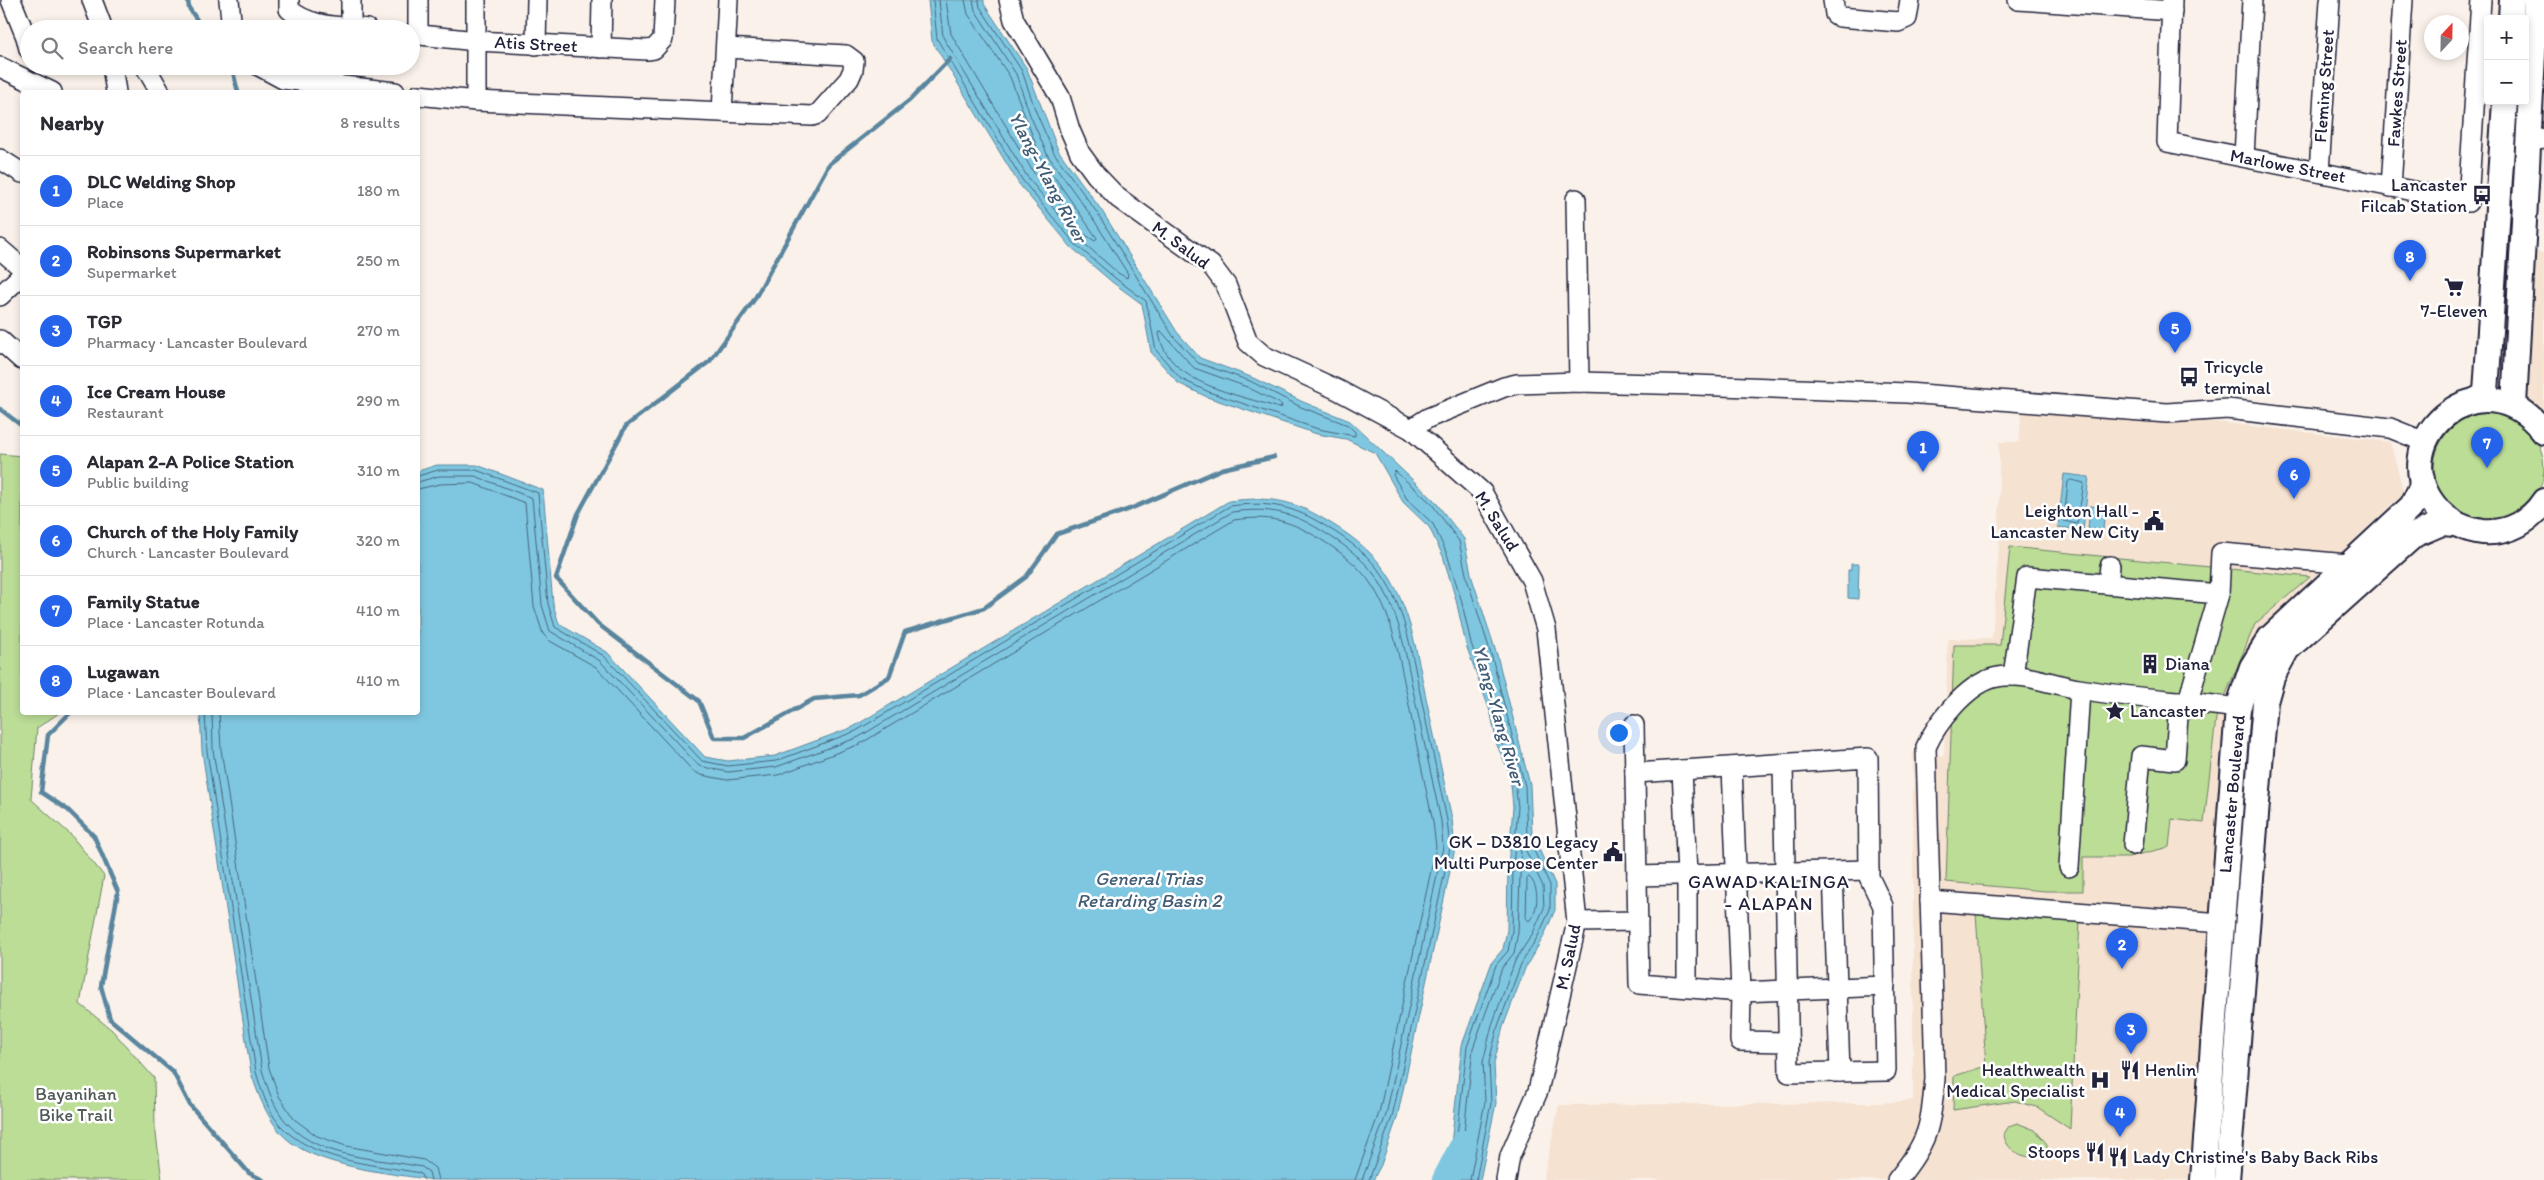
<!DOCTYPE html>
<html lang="en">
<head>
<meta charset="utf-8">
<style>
  :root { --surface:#fff; --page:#f7f7f7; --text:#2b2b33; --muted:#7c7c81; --line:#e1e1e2; --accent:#2563eb }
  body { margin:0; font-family:Itim,sans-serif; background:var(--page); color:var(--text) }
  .controls { position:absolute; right:15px; top:15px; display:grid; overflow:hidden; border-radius:5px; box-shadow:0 2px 8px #0003 }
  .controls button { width:45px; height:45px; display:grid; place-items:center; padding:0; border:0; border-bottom:1px solid var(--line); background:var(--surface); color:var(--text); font:25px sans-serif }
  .compass { position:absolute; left:2424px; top:15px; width:45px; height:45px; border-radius:50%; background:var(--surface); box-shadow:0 2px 8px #0003; rotate:22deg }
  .you { position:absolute; left:1618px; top:732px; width:18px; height:18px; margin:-12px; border:4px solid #fff; border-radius:50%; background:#1a73e8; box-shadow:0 0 0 8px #1a73e833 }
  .badge { display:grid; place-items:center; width:32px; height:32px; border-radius:50%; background:var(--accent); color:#fff; font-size:16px; font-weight:700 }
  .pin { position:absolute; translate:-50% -41px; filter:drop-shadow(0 1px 2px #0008) }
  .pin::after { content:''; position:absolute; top:26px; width:18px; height:15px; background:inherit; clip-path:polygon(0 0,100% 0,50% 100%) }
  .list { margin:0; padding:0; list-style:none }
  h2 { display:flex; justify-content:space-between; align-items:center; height:65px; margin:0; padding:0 20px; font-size:21px }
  h2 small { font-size:16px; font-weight:400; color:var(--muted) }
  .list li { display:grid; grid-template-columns:32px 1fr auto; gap:15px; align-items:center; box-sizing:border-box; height:70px; padding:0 20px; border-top:1px solid var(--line) }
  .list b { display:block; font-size:19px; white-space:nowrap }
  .list p { margin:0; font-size:16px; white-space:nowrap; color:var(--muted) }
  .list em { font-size:16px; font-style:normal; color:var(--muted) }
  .icon { flex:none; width:28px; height:28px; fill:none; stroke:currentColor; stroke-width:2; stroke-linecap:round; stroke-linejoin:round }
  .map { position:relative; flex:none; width:2544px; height:1180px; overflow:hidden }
  .search { position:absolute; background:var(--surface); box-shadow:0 2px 8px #0003; left:20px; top:20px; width:400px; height:55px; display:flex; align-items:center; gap:12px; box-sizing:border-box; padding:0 18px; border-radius:28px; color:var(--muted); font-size:19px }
  .panel { position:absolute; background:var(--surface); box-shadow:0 2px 8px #0003; left:20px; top:90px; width:400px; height:625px; border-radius:5px }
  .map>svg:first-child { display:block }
  .built { fill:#f5e2d1 }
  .green { fill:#bbdd96; stroke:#6e8068 }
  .water { fill:#7fc7e0; stroke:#5a859e }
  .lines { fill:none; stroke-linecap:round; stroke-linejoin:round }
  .shore { stroke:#47647d; stroke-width:1 }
  .stream { stroke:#5a859e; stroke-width:4.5 }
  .river { stroke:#7fc7e0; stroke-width:26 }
  .minor-casing { stroke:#22223b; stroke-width:22 }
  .major-casing { stroke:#22223b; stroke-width:28 }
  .minor { stroke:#fff; stroke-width:19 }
  .major { stroke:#fff; stroke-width:24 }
  .labels { text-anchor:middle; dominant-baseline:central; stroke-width:5; stroke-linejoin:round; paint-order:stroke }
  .street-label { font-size:18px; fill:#22223b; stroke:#fff }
  .poi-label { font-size:18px; fill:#22223b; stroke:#fff; text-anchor:end }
  .park-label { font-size:18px; fill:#505a56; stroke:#fff }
  .water-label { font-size:19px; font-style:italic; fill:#435c75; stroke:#fff }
  .neighbourhood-label { font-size:19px; letter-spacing:1px; fill:#22223b; stroke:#fff }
</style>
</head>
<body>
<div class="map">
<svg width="2544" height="1180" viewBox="0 0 2544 1180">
  <rect width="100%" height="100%" fill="#faf2ea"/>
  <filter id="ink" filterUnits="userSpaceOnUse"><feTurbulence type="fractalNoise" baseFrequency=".02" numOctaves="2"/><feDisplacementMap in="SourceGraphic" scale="10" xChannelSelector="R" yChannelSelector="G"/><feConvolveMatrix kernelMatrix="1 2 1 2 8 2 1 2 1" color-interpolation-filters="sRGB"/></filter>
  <g filter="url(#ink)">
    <!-- built -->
    <g class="built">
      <polygon points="2533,251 2544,253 2544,413 2525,398"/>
      <polygon points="2022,408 2226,423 2390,442 2404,493 2261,628 2255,634 2242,666 2193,1180 1543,1180 1559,1105 1880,1103 1913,1100 1913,752 1944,756 1948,639 1992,638 1999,542 1999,442 2019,442"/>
    </g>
    <!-- green -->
    <g class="green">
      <circle cx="2489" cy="468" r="55"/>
      <polygon points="0,454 22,456 22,712 59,713 37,728 31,799 70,834 104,876 80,1004 112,1030 154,1078 155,1126 162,1180 0,1180"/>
      <polygon points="2010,547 2310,577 2255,624 2216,718 2204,823 2172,819 2169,847 2129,857 2083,857 2083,891 2045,891 1946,882 1954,645 2000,645"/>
      <polygon points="1976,913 2080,920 2070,1129 2037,1107 2015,1101 1953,1110 1954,1076 1986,1066"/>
      <path d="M 2017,1123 L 2035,1130 L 2047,1144 L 2047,1152 C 2033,1164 2005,1153 2004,1134 L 2009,1126 Z"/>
    </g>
    <!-- water -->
    <g class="water">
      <polygon points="928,0 984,0 984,4 1027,69 1058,150 1102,211 1177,332 1200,358 1251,377 1303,402 1350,421 1434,500 1464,539 1472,578 1497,655 1530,785 1532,834 1555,884 1555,910 1543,938 1526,966 1503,1027 1494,1063 1496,1103 1480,1180 1447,1180 1462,1045 1492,962 1503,949 1507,930 1508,867 1513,807 1510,774 1497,745 1491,714 1466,645 1456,600 1443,556 1429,527 1403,502 1375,453 1346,439 1317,434 1207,397 1178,383 1151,352 1142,304 1112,282 1071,247 1019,184 932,41"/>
      <path d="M 437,465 L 477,465 L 543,490 L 553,604 L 559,624 L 607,652 L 705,757 L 728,761 L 775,756 L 853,727 L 1229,501 C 1273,496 1294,500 1332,524 C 1355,538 1376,555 1390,578 C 1411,613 1417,654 1425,693 C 1434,735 1443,777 1452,819 L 1455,848 L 1397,1118 L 1381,1165 L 1373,1180 L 433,1180 C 390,1173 308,1167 279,1131 C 265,1113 258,1094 251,1073 L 202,751 L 200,713 L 418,712 L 418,471 Z"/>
      <polygon points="2064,474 2089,477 2083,530 2058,527"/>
      <polygon points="2090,506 2105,507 2103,530 2088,529"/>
      <polygon points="1851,564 1859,564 1858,599 1848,598 1848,570 1851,570"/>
    </g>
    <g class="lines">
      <!-- shore -->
      <g class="shore">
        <polyline points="933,0 937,39 1023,181 1075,244 1115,278 1146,301 1156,350 1181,379 1209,392 1318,429 1355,436 1355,432 1348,425 1301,407 1250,381 1198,363 1173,336 1098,214 1054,153 1036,112 1022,71 980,7 979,0"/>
        <polyline points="939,0 943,37 1028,178 1079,239 1118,273 1127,278 1128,274 1092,217 1048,156 1030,115 1016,74 975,10 973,0"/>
        <polyline points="946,0 951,34 1034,173 1084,234 1095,241 1097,238 1041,158 1010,77 968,14 965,0"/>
        <path d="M 1161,331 L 1194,368 L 1247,387 L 1281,404 L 1282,407 L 1279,408 C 1238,394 1168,385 1159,334 Z"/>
        <path d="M 418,476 L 438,470 L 476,470 L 538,493 L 548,604 L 555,627 L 604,656 L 702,761 L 728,766 L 776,761 L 856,731 L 1230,506 C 1269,501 1294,506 1327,527 C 1350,541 1372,557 1386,581 C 1406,615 1412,654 1420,693 C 1429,735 1438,778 1447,820 L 1450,848 L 1392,1117 L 1369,1180"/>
        <polygon points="2071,480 2084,483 2077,524 2064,521 2068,482"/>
        <path d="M 418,482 L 439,476 L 475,476 L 532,498 L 542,605 L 550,631 L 600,661 L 699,766 L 728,772 L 776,767 L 859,737 L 1232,512 C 1270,507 1293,512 1325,533 C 1346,546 1367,561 1380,583 C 1401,617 1406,657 1414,695 C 1423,737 1432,779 1441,821 L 1443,847 L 1386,1115 L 1362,1180"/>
        <path d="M 418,489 L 440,484 L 473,483 L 525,503 L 534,606 L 543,634 L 550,641 L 596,667 L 693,771 L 701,775 L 727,780 L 778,775 L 860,744 L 1234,520 C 1269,515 1290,520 1320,539 C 1341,552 1360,566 1373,587 C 1394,620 1399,659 1407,695 C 1415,738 1424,780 1433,822 L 1436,847 L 1379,1113 L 1355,1180"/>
        <path d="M 205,712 L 207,751 L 256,1072 C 262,1092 269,1116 285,1130 C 322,1163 374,1164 420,1173 L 424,1180"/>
        <path d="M 212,712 L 213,750 L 262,1070 C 268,1089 274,1110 289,1125 C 322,1159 378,1158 422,1167 L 429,1172 L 431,1180"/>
        <polyline points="219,712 221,749 269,1068 279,1096 294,1119 317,1136 346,1146 424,1160 435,1168 438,1180"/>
        <path d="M 1529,877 C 1540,886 1539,911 1529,921 L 1526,918 L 1527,879 Z"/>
        <polyline points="1452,1180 1467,1047 1496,965 1508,951 1512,931 1513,867 1518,807 1514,773 1502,743 1495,712 1471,643 1461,599 1447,554 1433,524 1407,499 1393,475 1395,471 1431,503 1459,541 1467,579 1492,657 1525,786 1527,836 1550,885 1550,910 1538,936 1521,964 1498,1026 1489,1062 1491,1103 1476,1180"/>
        <polyline points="1459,1180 1473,1048 1502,968 1514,953 1518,932 1521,849 1524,847 1543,886 1544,908 1533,933 1515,961 1492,1025 1483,1062 1485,1102 1470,1180"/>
      </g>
      <!-- stream -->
      <g class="stream">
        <polyline points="188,0 189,8 203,29"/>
        <polyline points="950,59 910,100 829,164 754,300 710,361 626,426 578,514 556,578 598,624 699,701 714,738 744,738 814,699 859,695 889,677 905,632 984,608 1026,577 1057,534 1130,509 1222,469 1274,457"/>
        <polyline points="229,66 233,72 238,92"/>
        <polyline points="0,409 22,426"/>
        <polyline points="71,712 48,735 41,792 68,810 94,836 118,892 101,986 110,1019 173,1072 190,1105 249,1173 263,1180"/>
      </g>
      <!-- river -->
      <polyline class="river" points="1445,1180 1464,1143"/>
      <defs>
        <g id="minor">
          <polyline points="11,0 26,37 29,49"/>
          <polyline points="92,0 103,29"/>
          <polyline points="229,0 232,29"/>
          <path d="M 289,0 L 289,9 C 309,28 341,26 367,29"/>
          <polyline points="418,0 418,35"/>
          <polyline points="1009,0 1014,20 1060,97 1070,130 1080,153 1096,175 1118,198 1211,265 1226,285 1248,342 1264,356 1338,390 1411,429 1482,492 1532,581 1546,629 1577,922 1538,1091 1510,1156 1506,1180"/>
          <polyline points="1833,0 1835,14 1840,17 1898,22 1907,18 1910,0"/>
          <polyline points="2018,0 2172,11"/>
          <polyline points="2172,0 2167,142 2468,202 2481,0"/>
          <polyline points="351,27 351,0"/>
          <polyline points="411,34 476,41 647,50 654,49 663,39 665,0"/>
          <polyline points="536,45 537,0"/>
          <polyline points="601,48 602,0"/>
          <polyline points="112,66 116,92"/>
          <polyline points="145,66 160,92"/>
          <polyline points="259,66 283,79 395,92"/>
          <polyline points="0,67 52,92"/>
          <polyline points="418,95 476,101 812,116 818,114 849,79 853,70 854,61 846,55 726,48"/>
          <polyline points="476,101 476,0"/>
          <polyline points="722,112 728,0"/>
          <polyline points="2529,141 2544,139"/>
          <polyline points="2244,157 2252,0"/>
          <polyline points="0,159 22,173"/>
          <polyline points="2319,172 2330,0"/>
          <polyline points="2391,187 2403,0"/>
          <polyline points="1576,199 1579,382"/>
          <polyline points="0,249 22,268"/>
          <polyline points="0,296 22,275"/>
          <polyline points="0,340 22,360"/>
          <polyline points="1411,429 1428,418 1504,387 1517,384 1579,382 1695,385 1907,393 2167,413 2227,409 2390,428 2425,442"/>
          <polyline points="2108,584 2110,566"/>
          <polyline points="2013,676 2027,577 2219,594"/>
          <polyline points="2188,701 2219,594 2221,553 2348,564"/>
          <polyline points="1634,725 1639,984 1741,992 1885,986"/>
          <polyline points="1732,767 1741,992 1740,1041 1789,1042"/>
          <polyline points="1682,770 1687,874 1687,987"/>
          <polyline points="1635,773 1868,758 1869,877 1883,906 1886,1071 1789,1073 1783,764"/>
          <polyline points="2133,845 2141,756 2175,760 2179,701"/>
          <polyline points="2069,867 2080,690"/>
          <polyline points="1833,871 1840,1072"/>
          <polyline points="1637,876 1869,870"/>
          <polyline points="1930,901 2222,923"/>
          <polyline points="1577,922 1638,921"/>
          <path d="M 1897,1180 C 1929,1141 1930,1128 1935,1079 L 1926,747 C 1937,722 1966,686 1993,678 C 2020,670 2053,685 2079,689 C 2132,698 2186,701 2238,708"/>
        </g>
        <g id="major">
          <polyline points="2511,19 2512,0"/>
          <polyline points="2474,401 2482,397 2486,392 2505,101"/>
          <polyline points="2514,405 2536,0"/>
          <path d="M 2544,432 C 2479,349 2378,446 2439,511 C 2451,523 2466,530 2483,532 C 2508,534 2531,521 2544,501"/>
          <polyline points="2203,1180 2238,708 2252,667 2270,638 2412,506 2421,488 2422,479"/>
          <polyline points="2227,1180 2265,702 2272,677 2287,649 2414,535 2442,523 2455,524"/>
        </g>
      </defs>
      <!-- minor casing -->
      <use href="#minor" class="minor-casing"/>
      <!-- major casing -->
      <use href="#major" class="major-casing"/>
      <!-- minor -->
      <use href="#minor" class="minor"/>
      <!-- major -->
      <use href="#major" class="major"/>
    </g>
  </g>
  <!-- icons -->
  <defs>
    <symbol id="bus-bare" viewBox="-9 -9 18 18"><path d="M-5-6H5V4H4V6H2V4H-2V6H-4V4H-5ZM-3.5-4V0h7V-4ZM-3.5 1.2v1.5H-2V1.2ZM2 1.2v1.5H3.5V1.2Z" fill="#22223b" stroke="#fff" stroke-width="2.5" paint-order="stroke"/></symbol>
    <symbol id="supermarket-bare" viewBox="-9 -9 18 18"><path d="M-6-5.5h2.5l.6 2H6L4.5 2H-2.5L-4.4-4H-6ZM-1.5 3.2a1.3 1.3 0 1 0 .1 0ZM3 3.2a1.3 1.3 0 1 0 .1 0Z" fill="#22223b" stroke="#fff" stroke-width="2.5" paint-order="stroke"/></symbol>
    <symbol id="civic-bare" viewBox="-9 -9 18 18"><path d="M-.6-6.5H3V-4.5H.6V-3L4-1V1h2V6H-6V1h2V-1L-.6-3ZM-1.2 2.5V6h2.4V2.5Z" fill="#22223b" stroke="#fff" stroke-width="2.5" paint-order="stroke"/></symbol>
    <symbol id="building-bare" viewBox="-9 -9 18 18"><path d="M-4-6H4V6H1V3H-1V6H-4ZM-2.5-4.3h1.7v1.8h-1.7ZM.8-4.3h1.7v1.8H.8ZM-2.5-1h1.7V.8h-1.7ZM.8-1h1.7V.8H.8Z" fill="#22223b" stroke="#fff" stroke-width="2.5" paint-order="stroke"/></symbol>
    <symbol id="sight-bare" viewBox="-9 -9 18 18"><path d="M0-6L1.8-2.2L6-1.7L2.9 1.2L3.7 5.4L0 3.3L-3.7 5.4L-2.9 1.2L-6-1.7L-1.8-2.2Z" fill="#22223b" stroke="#fff" stroke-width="2.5" paint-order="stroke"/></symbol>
    <symbol id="restaurant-bare" viewBox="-9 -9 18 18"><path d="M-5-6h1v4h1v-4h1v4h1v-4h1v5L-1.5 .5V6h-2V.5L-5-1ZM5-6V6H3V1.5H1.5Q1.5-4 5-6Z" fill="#22223b" stroke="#fff" stroke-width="2.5" paint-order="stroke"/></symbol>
    <symbol id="hospital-bare" viewBox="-9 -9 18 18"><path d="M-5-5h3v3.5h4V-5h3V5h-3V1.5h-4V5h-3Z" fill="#22223b" stroke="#fff" stroke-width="2.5" paint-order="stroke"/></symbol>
  </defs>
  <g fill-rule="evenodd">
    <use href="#bus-bare" x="2468" y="181" width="28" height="28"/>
    <use href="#supermarket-bare" x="2440" y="273" width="28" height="28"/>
    <use href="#bus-bare" x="2175" y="363" width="28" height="28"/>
    <use href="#civic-bare" x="2140" y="507" width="28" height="28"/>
    <use href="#building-bare" x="2136" y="650" width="28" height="28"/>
    <use href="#sight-bare" x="2101" y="697" width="28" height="28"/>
    <use href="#civic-bare" x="1599" y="838" width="28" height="28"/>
    <use href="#restaurant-bare" x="2116" y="1056" width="28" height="28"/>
    <use href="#hospital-bare" x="2086" y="1066" width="28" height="28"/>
    <use href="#restaurant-bare" x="2081" y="1138" width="28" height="28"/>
    <use href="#restaurant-bare" x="2104" y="1143" width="28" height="28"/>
  </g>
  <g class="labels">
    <!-- street labels -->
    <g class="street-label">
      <text transform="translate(536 44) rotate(3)">Atis Street</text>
      <text transform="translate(2324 86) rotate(-86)">Fleming Street</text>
      <text transform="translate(2397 93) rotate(-86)">Fawkes Street</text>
      <text transform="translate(2288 166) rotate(11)">Marlowe Street</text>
      <text transform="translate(1181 245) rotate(37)">M. Salud</text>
      <text transform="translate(1497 521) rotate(58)">M. Salud</text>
      <text transform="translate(2232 794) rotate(-85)">Lancaster Boulevard</text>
      <text transform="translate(1568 957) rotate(-78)">M. Salud</text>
    </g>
    <!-- poi labels -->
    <g class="poi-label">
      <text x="2467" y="185">Lancaster<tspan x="2467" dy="21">Filcab Station</tspan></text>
      <text x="2454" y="311" text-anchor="middle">7-Eleven</text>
      <text x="2204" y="367" text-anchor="start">Tricycle<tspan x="2204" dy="21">terminal</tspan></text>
      <text x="2139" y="511">Leighton Hall -<tspan x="2139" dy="21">Lancaster New City</tspan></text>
      <text x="2165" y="664" text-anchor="start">Diana</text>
      <text x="2130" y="711" text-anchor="start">Lancaster</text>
      <text x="1598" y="842">GK – D3810 Legacy<tspan x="1598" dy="21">Multi Purpose Center</tspan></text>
      <text x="2085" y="1070">Healthwealth<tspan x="2085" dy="21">Medical Specialist</tspan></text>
      <text x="2145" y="1070" text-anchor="start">Henlin</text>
      <text x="2080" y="1152">Stoops</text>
      <text x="2133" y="1157" text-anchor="start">Lady Christine's Baby Back Ribs</text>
    </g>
    <!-- park labels -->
    <g class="park-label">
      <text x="76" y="1094">Bayanihan<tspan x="76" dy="21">Bike Trail</tspan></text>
    </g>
    <!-- water labels -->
    <g class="water-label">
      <text transform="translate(1048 177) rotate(62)">Ylang-Ylang River</text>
      <text transform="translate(1499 715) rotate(74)">Ylang-Ylang River</text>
      <text x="1149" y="878">General Trias<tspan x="1149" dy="22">Retarding Basin 2</tspan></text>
    </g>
    <!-- neighbourhood labels -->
    <g class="neighbourhood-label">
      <text x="1769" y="881">GAWAD KALINGA<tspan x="1769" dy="22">- ALAPAN</tspan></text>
    </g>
  </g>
</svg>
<div class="controls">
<button>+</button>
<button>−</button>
</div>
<svg class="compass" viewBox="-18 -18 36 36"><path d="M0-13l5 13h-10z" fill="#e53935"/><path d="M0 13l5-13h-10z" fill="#7c7c81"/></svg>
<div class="you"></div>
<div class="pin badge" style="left:1923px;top:472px">1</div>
<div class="pin badge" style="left:2122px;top:969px">2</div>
<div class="pin badge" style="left:2131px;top:1054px">3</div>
<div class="pin badge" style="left:2120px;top:1137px">4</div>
<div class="pin badge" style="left:2175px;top:353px">5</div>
<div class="pin badge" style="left:2294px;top:499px">6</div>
<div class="pin badge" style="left:2487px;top:468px">7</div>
<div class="pin badge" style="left:2410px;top:281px">8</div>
<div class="search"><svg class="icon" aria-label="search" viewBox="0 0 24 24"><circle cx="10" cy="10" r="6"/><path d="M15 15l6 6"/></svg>Search here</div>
<section class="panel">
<h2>Nearby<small>8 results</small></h2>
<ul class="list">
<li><span class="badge">1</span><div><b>DLC Welding Shop</b><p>Place</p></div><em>180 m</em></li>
<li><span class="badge">2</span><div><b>Robinsons Supermarket</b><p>Supermarket</p></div><em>250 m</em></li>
<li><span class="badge">3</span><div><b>TGP</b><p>Pharmacy · Lancaster Boulevard</p></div><em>270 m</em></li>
<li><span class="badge">4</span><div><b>Ice Cream House</b><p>Restaurant</p></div><em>290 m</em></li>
<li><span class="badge">5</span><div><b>Alapan 2-A Police Station</b><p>Public building</p></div><em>310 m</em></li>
<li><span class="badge">6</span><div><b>Church of the Holy Family</b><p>Church · Lancaster Boulevard</p></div><em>320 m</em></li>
<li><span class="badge">7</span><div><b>Family Statue</b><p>Place · Lancaster Rotunda</p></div><em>410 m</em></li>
<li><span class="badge">8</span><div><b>Lugawan</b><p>Place · Lancaster Boulevard</p></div><em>410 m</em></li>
</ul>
</section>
</div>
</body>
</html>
